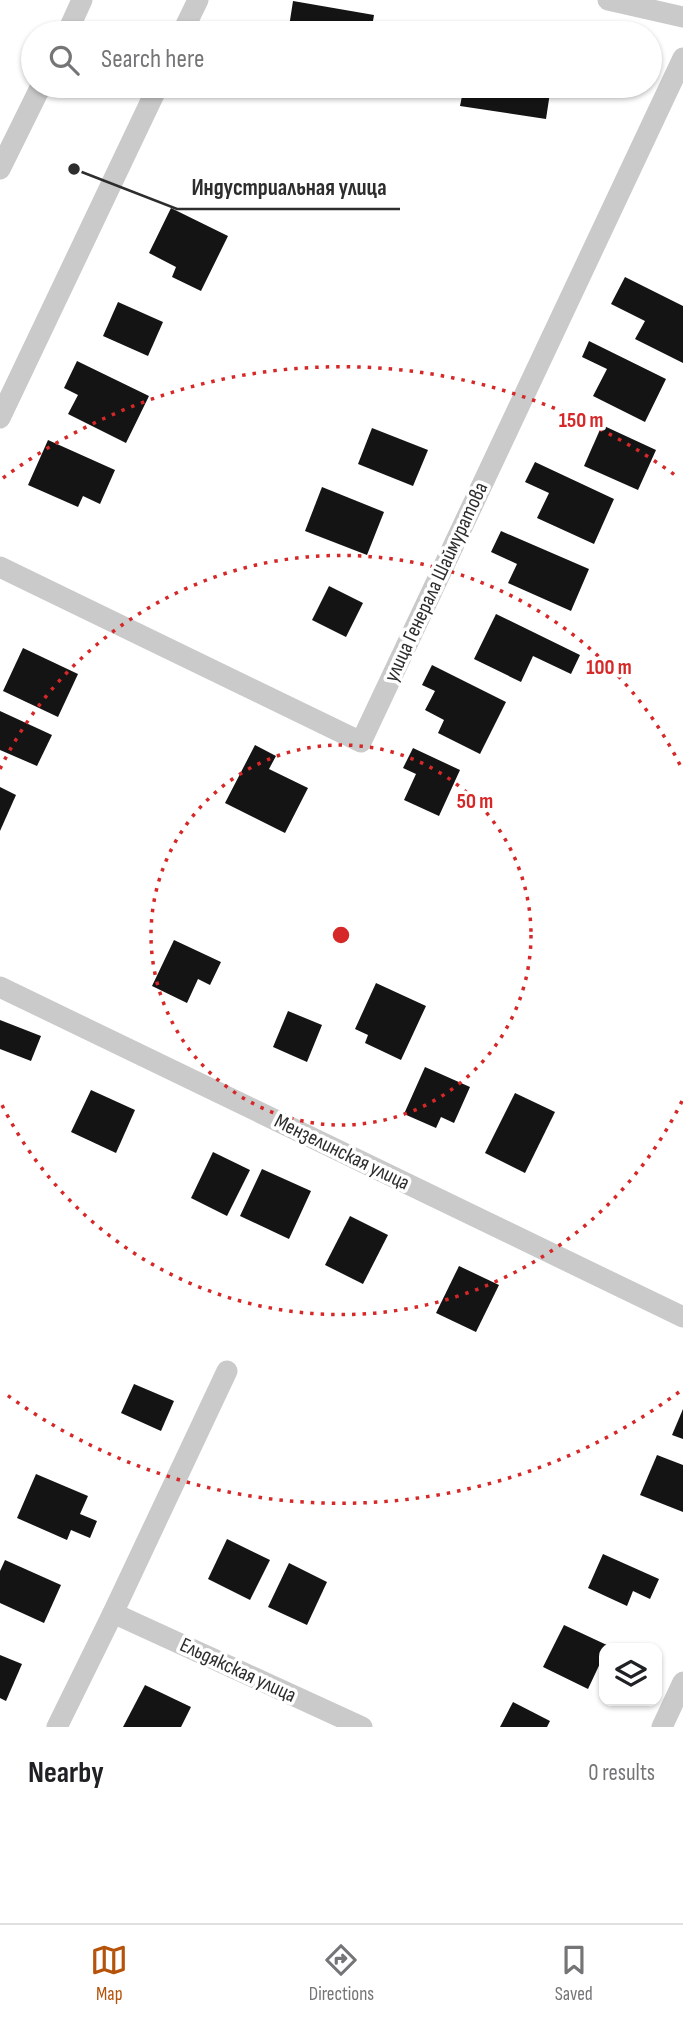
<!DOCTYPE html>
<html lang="en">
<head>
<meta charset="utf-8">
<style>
  :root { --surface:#fff; --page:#f6f6f6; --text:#202124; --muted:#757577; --line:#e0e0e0; --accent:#b45309 }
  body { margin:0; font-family:"Sofia Sans Condensed",sans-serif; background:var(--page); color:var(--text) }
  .controls { position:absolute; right:21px; bottom:21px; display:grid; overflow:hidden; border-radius:14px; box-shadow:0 2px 5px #0004 }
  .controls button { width:63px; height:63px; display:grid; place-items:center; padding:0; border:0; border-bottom:2px solid var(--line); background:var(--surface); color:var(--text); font:35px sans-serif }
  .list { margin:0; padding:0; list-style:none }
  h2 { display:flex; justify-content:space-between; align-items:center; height:91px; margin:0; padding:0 28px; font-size:30px }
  h2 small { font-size:23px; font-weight:400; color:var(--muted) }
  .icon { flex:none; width:38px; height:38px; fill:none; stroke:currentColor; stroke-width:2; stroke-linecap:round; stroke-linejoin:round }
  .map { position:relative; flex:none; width:683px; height:1727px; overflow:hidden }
  .search { position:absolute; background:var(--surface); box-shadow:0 2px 5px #0004; left:21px; right:21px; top:21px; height:77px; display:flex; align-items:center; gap:18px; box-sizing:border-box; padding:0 24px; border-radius:38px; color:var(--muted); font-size:26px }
  .sheet { height:196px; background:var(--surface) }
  nav { display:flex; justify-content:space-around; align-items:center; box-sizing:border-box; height:98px; border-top:2px solid var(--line); background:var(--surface); font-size:19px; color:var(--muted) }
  nav a { display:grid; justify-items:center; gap:4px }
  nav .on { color:var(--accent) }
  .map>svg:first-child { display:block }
  .building { fill:#141414 }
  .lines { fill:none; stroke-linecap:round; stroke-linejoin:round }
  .minor { stroke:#cacaca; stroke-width:21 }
  .ring { fill:none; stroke:#d62828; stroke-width:3.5; stroke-dasharray:3.5 7 }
  .labels { text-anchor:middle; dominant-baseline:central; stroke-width:7; stroke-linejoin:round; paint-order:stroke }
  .street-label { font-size:21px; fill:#2d2d2d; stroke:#fff }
  .centre { fill:#d62828; stroke:#fff; stroke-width:3.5 }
  .ring-label { font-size:21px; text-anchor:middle; font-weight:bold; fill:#d62828; stroke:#fff; stroke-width:7; stroke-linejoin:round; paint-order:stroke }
  .leader { fill:none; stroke:#2d2d2d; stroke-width:2.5 }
  .callout-dot { fill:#2d2d2d; stroke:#fff; stroke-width:2.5 }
  .callout-label { font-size:23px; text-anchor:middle; font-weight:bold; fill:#2d2d2d; stroke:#fff; stroke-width:7; stroke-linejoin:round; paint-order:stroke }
</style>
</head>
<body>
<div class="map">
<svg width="683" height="1727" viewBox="0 0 683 1727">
  <rect width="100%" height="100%" fill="#fff"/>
  <!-- building -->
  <g class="building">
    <polygon points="293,1 374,15 371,33 288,33"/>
    <polygon points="464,86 551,86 546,119 460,106"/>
    <polygon points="171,208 228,236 201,291 172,277 176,267 149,253"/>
    <polygon points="625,277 683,306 683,363 635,339 645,321 611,304"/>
    <polygon points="118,302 163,322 148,356 103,336"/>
    <polygon points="589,341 666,379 645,422 593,396 607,369 582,357"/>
    <polygon points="77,361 149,396 126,443 68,414 78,395 64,388"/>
    <polygon points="602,425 656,450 638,490 584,466"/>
    <polygon points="372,428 428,450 413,486 358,464"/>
    <polygon points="48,440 115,470 100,504 83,496 78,507 28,485"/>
    <polygon points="535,462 614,499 594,544 537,518 549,493 525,482"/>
    <polygon points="322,487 384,512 367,555 305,531"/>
    <polygon points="501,531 589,569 571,611 508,583 517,564 491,552"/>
    <polygon points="329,586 363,603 346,637 312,620"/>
    <polygon points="496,614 580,655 571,674 533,656 521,682 474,659"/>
    <polygon points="23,648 78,674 58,717 3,691"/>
    <polygon points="432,665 506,702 480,754 438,733 444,720 425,710 435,691 422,685"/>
    <polygon points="0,711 52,735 37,766 0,750"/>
    <polygon points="255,745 276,756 269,769 308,788 285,833 225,803"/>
    <polygon points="413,748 460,770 439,816 404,800 416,774 403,768"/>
    <polygon points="0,787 16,795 0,831"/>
    <polygon points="174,940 221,962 210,985 198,979 187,1003 152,986"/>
    <polygon points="376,983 426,1006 401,1060 365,1043 368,1035 355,1029"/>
    <polygon points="288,1011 322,1025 307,1062 273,1047"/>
    <polygon points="0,1020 41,1036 31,1061 0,1049"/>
    <polygon points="425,1067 470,1087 454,1123 441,1117 436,1128 404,1114"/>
    <polygon points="91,1090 135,1110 116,1153 71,1132"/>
    <polygon points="515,1093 555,1112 525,1173 485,1153"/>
    <polygon points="213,1152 250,1170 227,1216 191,1198"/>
    <polygon points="262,1169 311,1191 289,1239 240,1216"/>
    <polygon points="350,1216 388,1235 363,1284 325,1265"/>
    <polygon points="459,1266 499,1285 476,1332 436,1313"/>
    <polygon points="134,1384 174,1401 161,1431 121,1413"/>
    <polygon points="683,1409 683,1439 672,1435"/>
    <polygon points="657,1455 683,1465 683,1512 640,1495"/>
    <polygon points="36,1474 88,1496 80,1514 97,1521 90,1538 71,1530 67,1540 17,1518"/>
    <polygon points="227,1539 270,1560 250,1600 208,1579"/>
    <polygon points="603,1554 659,1579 650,1599 633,1591 627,1606 588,1588"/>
    <polygon points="5,1560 61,1585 44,1623 0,1603 0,1571"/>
    <polygon points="289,1563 327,1582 307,1625 268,1607"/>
    <polygon points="564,1625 609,1646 604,1648 604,1655 588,1689 543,1667"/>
    <polygon points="0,1655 22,1664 6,1701 0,1698"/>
    <polygon points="145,1685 191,1707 181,1727 123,1727"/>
    <polygon points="513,1702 550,1721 547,1727 500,1727"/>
  </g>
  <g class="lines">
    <!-- minor -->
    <g class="minor">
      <polyline points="608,0 683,17"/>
      <polyline points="67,33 82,0"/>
      <polyline points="182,33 198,0"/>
      <polyline points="0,169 41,86"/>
      <polyline points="0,418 158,86"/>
      <polyline points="0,567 361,742 683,58"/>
      <polyline points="0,987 683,1317"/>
      <polyline points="113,1613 362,1727"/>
      <polyline points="57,1727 113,1613 227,1371"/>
      <polyline points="662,1727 683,1682"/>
    </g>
  </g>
  <!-- distance rings -->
  <g class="ring">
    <circle cx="341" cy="935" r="190"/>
    <path d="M682 1101A379 379 0 0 1 0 1101M0 769A379 379 0 0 1 682 769"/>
    <path d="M679 1392A569 569 0 0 1 3 1392M3 478A569 569 0 0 1 679 478"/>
  </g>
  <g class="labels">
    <!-- street labels -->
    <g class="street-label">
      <text transform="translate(436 582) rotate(-65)">улица Генерала Шаймуратова</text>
      <text transform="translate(342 1152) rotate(26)">Мензелинская улица</text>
      <text transform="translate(238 1670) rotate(25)">Ельдякская улица</text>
    </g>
  </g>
  <circle cx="341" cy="935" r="10" class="centre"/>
  <g class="ring-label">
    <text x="581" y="427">150 m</text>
    <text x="609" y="674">100 m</text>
    <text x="475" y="808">50 m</text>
  </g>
  <!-- callouts -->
  <path class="leader" d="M74 169L177 209H400"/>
  <circle class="callout-dot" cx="74" cy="169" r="7"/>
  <g class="callout-label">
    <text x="289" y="195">Индустриальная улица</text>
  </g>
</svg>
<div class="controls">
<button><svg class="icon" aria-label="layers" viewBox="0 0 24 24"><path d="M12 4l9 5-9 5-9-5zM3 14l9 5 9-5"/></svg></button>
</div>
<div class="search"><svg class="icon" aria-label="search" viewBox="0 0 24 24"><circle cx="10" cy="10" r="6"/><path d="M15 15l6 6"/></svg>Search here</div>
</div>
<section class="sheet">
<h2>Nearby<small>0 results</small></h2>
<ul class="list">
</ul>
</section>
<nav>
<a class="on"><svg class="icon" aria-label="map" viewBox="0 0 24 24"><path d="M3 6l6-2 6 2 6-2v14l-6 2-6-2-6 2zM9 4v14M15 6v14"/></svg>Map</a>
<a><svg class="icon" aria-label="directions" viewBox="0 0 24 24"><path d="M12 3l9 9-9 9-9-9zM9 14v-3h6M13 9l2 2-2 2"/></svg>Directions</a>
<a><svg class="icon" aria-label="saved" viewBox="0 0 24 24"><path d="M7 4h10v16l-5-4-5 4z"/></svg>Saved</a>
</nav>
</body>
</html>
